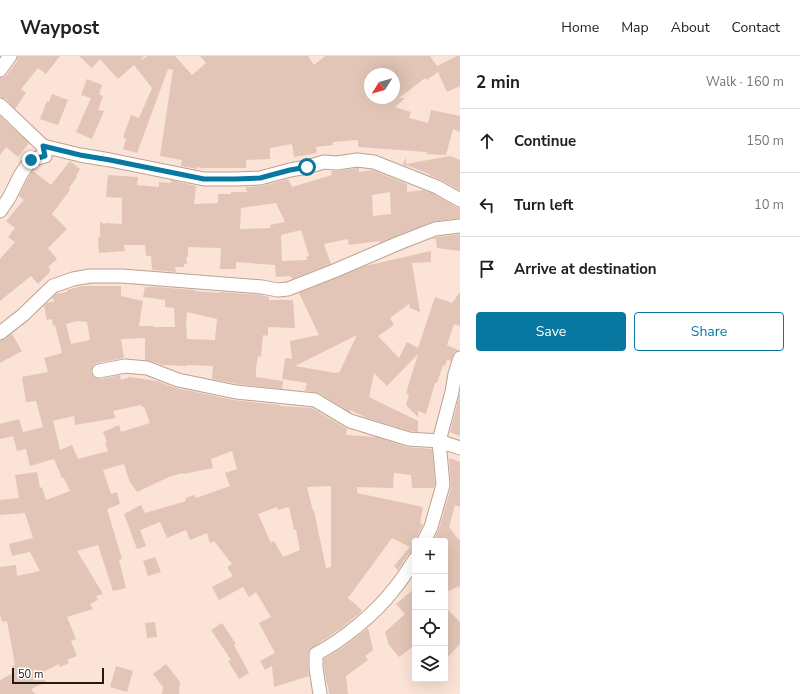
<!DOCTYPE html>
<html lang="en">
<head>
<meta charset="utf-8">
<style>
  :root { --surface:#fff; --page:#f6f6f6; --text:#202124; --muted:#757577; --line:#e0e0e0; --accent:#0878a1 }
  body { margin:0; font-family:"Nunito Sans",sans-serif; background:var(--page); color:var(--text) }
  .controls { position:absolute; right:12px; bottom:12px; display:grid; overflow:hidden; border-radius:4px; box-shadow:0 4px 16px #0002 }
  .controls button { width:36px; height:36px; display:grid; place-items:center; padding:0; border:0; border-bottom:1px solid var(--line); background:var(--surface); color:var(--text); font:20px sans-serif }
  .compass { position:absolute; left:364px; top:12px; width:36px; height:36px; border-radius:50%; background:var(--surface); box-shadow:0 4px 16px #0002; rotate:233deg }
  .scale { position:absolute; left:12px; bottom:10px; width:92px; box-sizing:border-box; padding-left:4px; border:2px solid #231813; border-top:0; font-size:11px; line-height:14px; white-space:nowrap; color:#231813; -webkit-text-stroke:3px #fff; paint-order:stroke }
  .stop { position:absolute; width:12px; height:12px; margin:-9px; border:3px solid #0878a1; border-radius:50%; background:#fff }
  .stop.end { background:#0878a1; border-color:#fff; box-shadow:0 1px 4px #0008 }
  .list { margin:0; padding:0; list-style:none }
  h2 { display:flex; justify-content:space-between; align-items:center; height:52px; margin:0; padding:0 16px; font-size:17px }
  h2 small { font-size:13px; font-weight:400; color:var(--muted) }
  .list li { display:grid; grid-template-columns:26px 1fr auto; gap:12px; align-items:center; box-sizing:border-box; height:64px; padding:0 16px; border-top:1px solid var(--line) }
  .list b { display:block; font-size:15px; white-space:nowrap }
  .list em { font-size:13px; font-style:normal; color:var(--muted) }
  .actions { display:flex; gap:8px; padding:12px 16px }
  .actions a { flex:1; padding:9px 0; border:1px solid var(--accent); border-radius:4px; text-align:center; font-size:14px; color:var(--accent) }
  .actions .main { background:var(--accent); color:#fff }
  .icon { flex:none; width:22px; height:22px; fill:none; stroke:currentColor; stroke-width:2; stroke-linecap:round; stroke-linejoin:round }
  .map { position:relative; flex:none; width:460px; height:638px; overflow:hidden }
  header { display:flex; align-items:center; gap:24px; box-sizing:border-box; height:56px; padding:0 20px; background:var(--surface); border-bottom:1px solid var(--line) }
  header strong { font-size:19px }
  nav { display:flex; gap:22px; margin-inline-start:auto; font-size:14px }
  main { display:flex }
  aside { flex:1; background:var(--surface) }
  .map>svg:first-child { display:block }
  .building { fill:#e2c5b6; fill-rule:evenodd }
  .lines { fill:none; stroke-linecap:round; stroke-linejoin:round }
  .minor-casing { stroke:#bda192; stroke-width:15 }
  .minor { stroke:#fff; stroke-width:13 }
  .route { stroke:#0878a1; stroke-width:5 }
</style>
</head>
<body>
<header>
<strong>Waypost</strong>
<nav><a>Home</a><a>Map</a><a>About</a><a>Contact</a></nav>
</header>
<main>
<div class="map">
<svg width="460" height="638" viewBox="0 0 460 638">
  <rect width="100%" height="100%" fill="#fbe3d7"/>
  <!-- building -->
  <g class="building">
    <polygon points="18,0 60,0 46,18 38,12 21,33 26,37 15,53 6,43 0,41 0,22 4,21 7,19 17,5"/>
    <path d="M 79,0 L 144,0 L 141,3 L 142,4 L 147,0 L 175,0 L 192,19 L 206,7 L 200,0 L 308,0 L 314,9 L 325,0 L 430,0 L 437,10 L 457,0 L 460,0 L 460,30 L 447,36 L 438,16 L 427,24 L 425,22 L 399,42 L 405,42 L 395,51 L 411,56 L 409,62 L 428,67 L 431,54 L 460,60 L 460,76 L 453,73 L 446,99 L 427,98 L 427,96 L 358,91 L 358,84 L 333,86 L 333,89 L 316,91 L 317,97 L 294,101 L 292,88 L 270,92 L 270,103 L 246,104 L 246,112 L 203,112 L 197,111 L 197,113 L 181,110 L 182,104 L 160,100 L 173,14 L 168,13 L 137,97 L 123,93 L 126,83 L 123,81 L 131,59 L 139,62 L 152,32 L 134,9 L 118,23 L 100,3 L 92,12 ZM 370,18 L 394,18 L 394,42 L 370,42 Z"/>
    <polygon points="87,23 102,29 99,38 103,40 98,54 104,55 92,83 76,76 91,42 81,39"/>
    <polygon points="52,38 68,44 58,69 40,63 47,45 49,46"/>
    <polygon points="0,60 29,87 18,101 6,91 0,99"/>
    <polygon points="450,100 460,104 460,135 441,124 429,119 429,118 406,109 406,110 403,109 406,101 406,108"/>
    <polygon points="70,105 80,113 76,120 77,121 69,132 70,134 52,158 67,173 48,192 57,203 48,211 50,213 50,216 38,228 31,220 0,245 0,203 15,186 8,181 15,172 6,165 24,144 19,140 28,122 33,115 51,129"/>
    <path d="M 357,112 L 359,112 L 359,116 L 372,114 L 407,128 L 407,136 L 423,134 L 434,138 L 456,151 L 460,152 L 460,162 L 432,166 L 380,187 L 380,185 L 349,189 L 348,183 L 324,188 L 331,208 L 292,223 L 291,220 L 276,221 L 275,209 L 236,206 L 236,213 L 220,213 L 221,192 L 188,191 L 188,201 L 186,201 L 187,208 L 184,208 L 184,211 L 175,211 L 176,216 L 152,214 L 151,200 L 146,200 L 145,189 L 124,189 L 125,195 L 99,197 L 98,181 L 100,181 L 100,165 L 105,169 L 105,167 L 122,168 L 122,142 L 106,141 L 108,119 L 138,121 L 137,129 L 159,131 L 159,126 L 171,127 L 171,124 L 196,130 L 194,148 L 218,147 L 218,138 L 231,138 L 231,136 L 247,136 L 246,131 L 262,130 L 288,123 L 292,131 L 332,119 L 331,115 L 338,115 ZM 390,136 L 391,158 L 373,160 L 372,139 ZM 276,147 L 285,166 L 270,169 L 271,172 L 240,173 L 241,152 ZM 301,174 L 309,200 L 306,201 L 307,204 L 282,205 L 281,179 Z"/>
    <polygon points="460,178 460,195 437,192 436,183 431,183 437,181"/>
    <path d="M 431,195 L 431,206 L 412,207 L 420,256 L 410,252 L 409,248 L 390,262 L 394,269 L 378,280 L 399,302 L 407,286 L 418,292 L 435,241 L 452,247 L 460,236 L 460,270 L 454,268 L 447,289 L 458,294 L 454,296 L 451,305 L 447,304 L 445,310 L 443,309 L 437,327 L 435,327 L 426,358 L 418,355 L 418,361 L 406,349 L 409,338 L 406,337 L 418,298 L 387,330 L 374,317 L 369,341 L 418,365 L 418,376 L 410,375 L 367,362 L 350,354 L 350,356 L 319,337 L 305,335 L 307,327 L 282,323 L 285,302 L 292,303 L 290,285 L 319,279 L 299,237 L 365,210 ZM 357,279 L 339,317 L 336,316 L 336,317 L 295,310 Z"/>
    <path d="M 82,230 L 121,230 L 121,240 L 143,245 L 139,270 L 154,270 L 154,271 L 175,271 L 174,252 L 165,251 L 165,244 L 143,241 L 145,231 L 155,231 L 195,234 L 195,235 L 220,237 L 220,236 L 261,239 L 269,241 L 269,244 L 293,244 L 295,272 L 268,271 L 268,280 L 263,279 L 261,301 L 258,300 L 256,312 L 256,321 L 283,325 L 282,333 L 237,328 L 212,323 L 213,310 L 187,309 L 187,310 L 163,309 L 150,305 L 145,304 L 145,282 L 121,283 L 124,302 L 97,307 L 94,309 L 92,312 L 91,316 L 93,320 L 96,322 L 101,323 L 120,319 L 121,324 L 130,321 L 157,325 L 176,332 L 234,344 L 280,349 L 280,350 L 312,352 L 347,373 L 346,379 L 377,381 L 407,391 L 432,393 L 435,428 L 434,432 L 412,432 L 411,419 L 394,417 L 393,432 L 357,431 L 357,437 L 423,451 L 420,467 L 423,469 L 417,481 L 416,485 L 415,485 L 415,495 L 412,496 L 408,498 L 398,514 L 394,510 L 410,491 L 392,482 L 348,542 L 362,554 L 361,555 L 361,556 L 343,571 L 309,594 L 308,598 L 308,612 L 309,620 L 274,631 L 272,610 L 265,614 L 260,605 L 275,597 L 259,567 L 271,561 L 256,536 L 249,541 L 243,531 L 219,544 L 212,531 L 233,520 L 227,511 L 232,508 L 214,485 L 210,487 L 207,477 L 190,484 L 186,474 L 167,482 L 160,466 L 140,474 L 146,490 L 137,493 L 124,458 L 141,449 L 145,457 L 186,445 L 185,442 L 194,439 L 196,442 L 230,430 L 225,417 L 237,413 L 232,395 L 211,403 L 213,412 L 183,418 L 183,417 L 171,420 L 137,436 L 131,427 L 130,427 L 124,408 L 103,414 L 111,438 L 117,436 L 120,448 L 107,453 L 122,503 L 119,504 L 126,532 L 113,535 L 98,489 L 77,495 L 103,538 L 96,540 L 98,544 L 90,548 L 93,553 L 67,561 L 76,583 L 71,585 L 77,600 L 67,604 L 69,607 L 60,611 L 59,608 L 41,617 L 46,626 L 31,633 L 35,638 L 0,638 L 0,624 L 15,616 L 12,610 L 15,609 L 7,565 L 2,566 L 0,558 L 0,511 L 16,509 L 17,520 L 40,515 L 30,496 L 12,500 L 9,488 L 33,482 L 25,457 L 0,459 L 0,444 L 19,442 L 15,419 L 37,416 L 40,432 L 42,431 L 46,444 L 70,435 L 64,422 L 62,422 L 54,403 L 30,410 L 26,393 L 17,395 L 13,380 L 0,383 L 0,368 L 19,363 L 23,376 L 43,371 L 36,345 L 26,346 L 22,321 L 48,316 L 44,302 L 62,297 L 55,269 L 53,270 L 52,263 L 47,264 L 44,250 L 47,247 L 55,245 L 52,242 L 56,238 L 67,236 L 67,234 ZM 187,256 L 217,263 L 215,284 L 187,283 L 186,269 ZM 78,265 L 87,266 L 90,284 L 71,288 L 66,268 ZM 141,349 L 142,351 L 144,351 L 150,367 L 121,376 L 119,369 L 103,376 L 107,386 L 105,387 L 108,395 L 78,403 L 72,389 L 60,394 L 53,365 L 74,360 L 75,369 L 116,362 L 113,355 ZM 331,430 L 331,511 L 326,512 L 314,455 L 313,455 L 307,431 ZM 277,451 L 278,454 L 289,451 L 294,474 L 296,474 L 300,494 L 283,501 L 274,485 L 271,487 L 258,458 Z"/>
    <polygon points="12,278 22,295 0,307 0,285 5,283"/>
    <polygon points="460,337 460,380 450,376"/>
    <polygon points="449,402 460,406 460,451 455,449 449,471 458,483 460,484 460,530 448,535 445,526 445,485 433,485 439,473 451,431"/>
    <polygon points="155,501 161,516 148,520 143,505"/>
    <polygon points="415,532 415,589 399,601 389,589 385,576 405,558 396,548"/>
    <polygon points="445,551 460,566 460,588 445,604"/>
    <polygon points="155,566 157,581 147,582 145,567"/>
    <polygon points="222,567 236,588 234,589 249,617 239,623 228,605 231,604 211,574"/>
    <polygon points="368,572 373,594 365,600 368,604 346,620 348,638 329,638 328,629 327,629 324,611 324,603 342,592"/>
    <polygon points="166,608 180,626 179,638 162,638 163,631 153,618"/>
    <polygon points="116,610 133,615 127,636 110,631"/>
  </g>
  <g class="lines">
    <defs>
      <g id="minor">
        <polyline points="0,14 10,0"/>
        <polyline points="0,49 43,90"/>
        <polyline points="0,155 9,142 21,118 31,104 45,100 43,90 80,99 110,104 204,123 235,123 260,122 290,114 307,111 324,106 337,107 357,104 374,106 437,131 460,144"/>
        <polyline points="0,277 23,259 53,230 73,223 90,220 122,220 262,231 278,234 288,233 334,215 399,187 435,173 460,170"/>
        <polyline points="99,315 125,310 147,312 178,324 236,336 315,344 350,365 409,383 439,385 460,392"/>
        <polyline points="424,485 431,471 443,429 439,385 452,336 455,318 460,302"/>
        <path d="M 320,638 L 316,612 L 316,598 C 343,584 376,557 394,533 C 402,524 408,514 415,503"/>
      </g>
    </defs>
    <!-- minor casing -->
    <use href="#minor" class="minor-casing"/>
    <!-- minor -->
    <use href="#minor" class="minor"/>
  </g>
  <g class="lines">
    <!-- route -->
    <polyline class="route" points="31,104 45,100 43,90 80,99 110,104 204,123 235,123 260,122 290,114 307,111"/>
  </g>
</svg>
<div class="controls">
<button>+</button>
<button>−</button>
<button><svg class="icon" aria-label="locate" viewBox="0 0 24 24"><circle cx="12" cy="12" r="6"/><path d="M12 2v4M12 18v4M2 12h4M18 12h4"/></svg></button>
<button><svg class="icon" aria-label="layers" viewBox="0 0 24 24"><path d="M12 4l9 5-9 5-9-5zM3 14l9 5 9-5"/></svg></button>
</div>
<svg class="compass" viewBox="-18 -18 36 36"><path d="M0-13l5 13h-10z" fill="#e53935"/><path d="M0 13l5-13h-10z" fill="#757577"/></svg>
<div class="scale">50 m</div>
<div class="stop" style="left:307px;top:111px"></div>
<div class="stop end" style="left:31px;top:104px"></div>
</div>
<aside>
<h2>2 min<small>Walk · 160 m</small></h2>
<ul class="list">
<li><svg class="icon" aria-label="ahead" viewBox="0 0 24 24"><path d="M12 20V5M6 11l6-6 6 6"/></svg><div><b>Continue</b></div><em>150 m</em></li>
<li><svg class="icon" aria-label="left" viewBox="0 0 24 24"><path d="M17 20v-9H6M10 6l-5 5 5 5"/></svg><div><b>Turn left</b></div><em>10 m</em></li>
<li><svg class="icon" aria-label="arrive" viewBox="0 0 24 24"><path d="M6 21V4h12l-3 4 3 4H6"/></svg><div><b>Arrive at destination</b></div></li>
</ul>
<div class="actions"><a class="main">Save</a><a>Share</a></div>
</aside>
</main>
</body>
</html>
